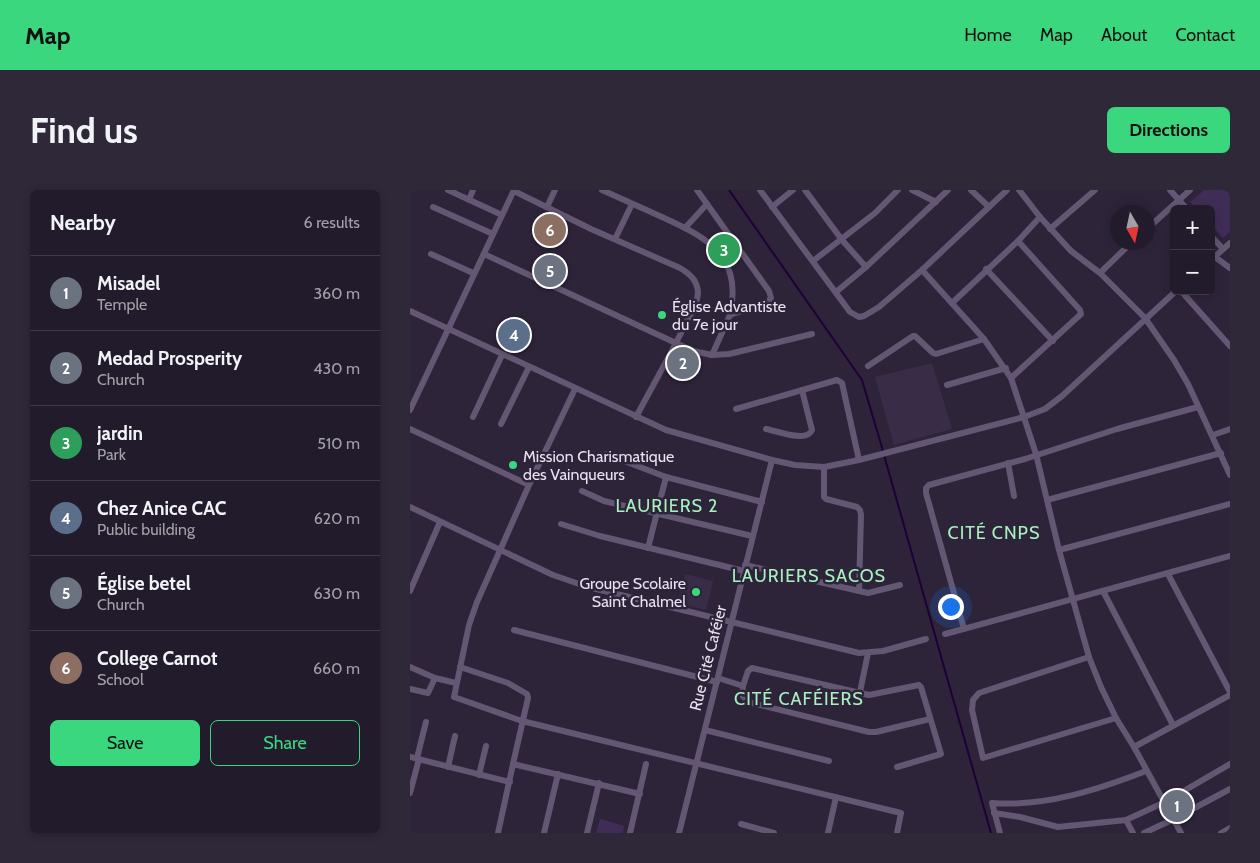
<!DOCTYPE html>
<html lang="en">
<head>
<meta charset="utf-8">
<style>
  :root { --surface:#221b2c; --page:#2e2838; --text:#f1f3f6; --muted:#a2a1a9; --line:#3f3948; --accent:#3ad77f }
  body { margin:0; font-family:Cabin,sans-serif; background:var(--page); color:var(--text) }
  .controls { position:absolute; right:15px; top:15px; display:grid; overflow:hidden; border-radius:8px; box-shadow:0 2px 8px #0003 }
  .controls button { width:45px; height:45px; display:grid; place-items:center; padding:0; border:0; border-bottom:1px solid var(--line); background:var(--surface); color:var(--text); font:25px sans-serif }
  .compass { position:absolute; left:700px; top:15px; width:45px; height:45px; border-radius:50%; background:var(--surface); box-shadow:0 2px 8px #0003; rotate:171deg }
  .you { position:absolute; left:540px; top:416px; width:18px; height:18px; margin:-12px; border:4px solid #fff; border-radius:50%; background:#1a73e8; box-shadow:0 0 0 8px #1a73e833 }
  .badge { display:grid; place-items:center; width:32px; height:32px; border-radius:50%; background:var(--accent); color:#fff; font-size:16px; font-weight:700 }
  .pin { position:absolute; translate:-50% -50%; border:2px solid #fff; box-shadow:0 1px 5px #0006 }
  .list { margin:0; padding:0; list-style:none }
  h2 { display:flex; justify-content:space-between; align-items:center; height:65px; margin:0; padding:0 20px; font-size:21px }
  h2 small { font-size:16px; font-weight:400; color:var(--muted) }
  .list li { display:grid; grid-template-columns:32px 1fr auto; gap:15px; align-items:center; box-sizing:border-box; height:75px; padding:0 20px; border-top:1px solid var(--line) }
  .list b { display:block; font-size:19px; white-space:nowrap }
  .list p { margin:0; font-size:16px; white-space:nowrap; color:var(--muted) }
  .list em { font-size:16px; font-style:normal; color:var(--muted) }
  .actions { display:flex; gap:10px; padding:15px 20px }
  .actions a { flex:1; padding:11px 0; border:1px solid var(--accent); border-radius:8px; text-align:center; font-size:18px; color:var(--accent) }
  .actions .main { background:var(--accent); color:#111 }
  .map { position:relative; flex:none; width:820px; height:643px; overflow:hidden; border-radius:8px }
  header { display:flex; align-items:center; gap:30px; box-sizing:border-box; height:70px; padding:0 25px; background:var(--accent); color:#111 }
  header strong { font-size:24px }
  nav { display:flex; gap:28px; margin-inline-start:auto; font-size:18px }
  .intro { display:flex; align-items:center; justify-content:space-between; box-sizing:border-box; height:120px; padding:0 30px }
  h1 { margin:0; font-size:35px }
  .button { padding:12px 22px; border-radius:8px; background:var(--accent); color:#111; font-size:18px; font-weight:700 }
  main { display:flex; gap:30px; padding:0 30px }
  aside { flex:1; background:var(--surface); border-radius:8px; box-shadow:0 2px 8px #0003 }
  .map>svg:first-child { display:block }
  .built { fill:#382c47 }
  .green { fill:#402d57 }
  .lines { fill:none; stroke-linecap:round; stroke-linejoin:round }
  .stream { stroke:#1d0036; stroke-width:2 }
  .minor { stroke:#635773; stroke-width:6 }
  .poi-dot { fill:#3ad77f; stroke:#2e243a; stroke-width:2 }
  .labels { text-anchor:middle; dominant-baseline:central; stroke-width:5; stroke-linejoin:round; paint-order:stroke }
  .poi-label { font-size:16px; fill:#e7e1f0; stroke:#2e243a; text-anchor:start }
  .street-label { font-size:16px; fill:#e7e1f0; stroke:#2e243a }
  .neighbourhood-label { font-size:18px; letter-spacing:1px; fill:#a8f0be; stroke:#2e243a }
</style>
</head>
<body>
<header>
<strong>Map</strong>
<nav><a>Home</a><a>Map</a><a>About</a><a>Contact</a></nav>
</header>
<div class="intro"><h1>Find us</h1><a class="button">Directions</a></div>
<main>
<aside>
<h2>Nearby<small>6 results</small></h2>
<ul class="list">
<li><span class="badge" style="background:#6b7280">1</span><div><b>Misadel</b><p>Temple</p></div><em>360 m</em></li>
<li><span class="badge" style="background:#6b7280">2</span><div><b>Medad Prosperity</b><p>Church</p></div><em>430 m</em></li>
<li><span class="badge" style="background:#2e9e5b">3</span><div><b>jardin</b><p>Park</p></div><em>510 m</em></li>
<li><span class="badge" style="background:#5c6f8a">4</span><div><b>Chez Anice CAC</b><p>Public building</p></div><em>620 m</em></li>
<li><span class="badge" style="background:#6b7280">5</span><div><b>Église betel</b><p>Church</p></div><em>630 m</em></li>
<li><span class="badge" style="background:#8d6e63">6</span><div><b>College Carnot</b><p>School</p></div><em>660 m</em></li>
</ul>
<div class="actions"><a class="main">Save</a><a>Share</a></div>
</aside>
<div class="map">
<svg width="820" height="643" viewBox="0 0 820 643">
  <rect width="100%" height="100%" fill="#2e243a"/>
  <!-- built -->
  <g class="built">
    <polygon points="522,173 542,239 484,255 465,187"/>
    <polygon points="275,384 303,391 296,420 268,413"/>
  </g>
  <!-- green -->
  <g class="green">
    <polygon points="794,0 820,0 820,42 813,48 801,35 801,19 787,19 780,12"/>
    <polygon points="190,629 214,636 213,643 186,643"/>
  </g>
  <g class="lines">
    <!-- stream -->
    <g class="stream">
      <polyline points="319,0 452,190 473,261"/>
      <polyline points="474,265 581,643"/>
    </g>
    <!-- minor -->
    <g class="minor">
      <polyline points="38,0 92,25"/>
      <path d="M 192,0 C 212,9 232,18 252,27 C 298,48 333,66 320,125"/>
      <polyline points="287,0 359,101 361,108 359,111 320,125 302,165"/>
      <polyline points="350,0 440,122 449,127 454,126 469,117 512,80 597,0"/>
      <polyline points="395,0 432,50 456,77"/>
      <polyline points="502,0 526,12"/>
      <polyline points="561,0 579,17"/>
      <polyline points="609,0 630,27 661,61 690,83 735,128 764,170 778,194 820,285"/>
      <polyline points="760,0 777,19"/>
      <path d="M 104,1 L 181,39 L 270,78 C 280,84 287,90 288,102 C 288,112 282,122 277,131 C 261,164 243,195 226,227"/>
      <polyline points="59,10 63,0"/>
      <polyline points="23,17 83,44"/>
      <polyline points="137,17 145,0"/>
      <polyline points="362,17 383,0"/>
      <polyline points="275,38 297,14"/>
      <polyline points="738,38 780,0"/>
      <polyline points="640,39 685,0"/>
      <polyline points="801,46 813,59"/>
      <polyline points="205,49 222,14"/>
      <polyline points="21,64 63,83"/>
      <polyline points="74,64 283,161 302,165 319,164 402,144"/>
      <polyline points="805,67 820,78"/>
      <polyline points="801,70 820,53"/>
      <polyline points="403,71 465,23 488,0"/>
      <polyline points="576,79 643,151"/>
      <polyline points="512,80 574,149 601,188 626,264 649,360 679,467 691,497 706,528 724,557 771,643"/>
      <polyline points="690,83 722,52"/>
      <polyline points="771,101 820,156"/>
      <polyline points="426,102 456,77 538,0"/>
      <polyline points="542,113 608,51 630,27"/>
      <polyline points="0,121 256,240 362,270 385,275 414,277 449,270 614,227 635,219 652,206 766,101"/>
      <polyline points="458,176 503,146 505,146 523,163 526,164 574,149"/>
      <polyline points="601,188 671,124 670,120 608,51"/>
      <polyline points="537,195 596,178"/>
      <polyline points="165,199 119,295 67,412 59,435 44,507 112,531 491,623 487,643"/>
      <polyline points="326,219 427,190 432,193 449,270"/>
      <polyline points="0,220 104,0"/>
      <polyline points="63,227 92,165"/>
      <polyline points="91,234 119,177"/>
      <polyline points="0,239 119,295"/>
      <path d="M 356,239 C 367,241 397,253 402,240 L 392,200"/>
      <polyline points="803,245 820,239"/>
      <polyline points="196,264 256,287 352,312"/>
      <polyline points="598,273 604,306"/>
      <polyline points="414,277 414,307 416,309 447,317 450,320 451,325 449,401"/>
      <polyline points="172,301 194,311 342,346"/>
      <polyline points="637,310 811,263"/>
      <polyline points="0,317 143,385 178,397 449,463 473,461 516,449"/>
      <polyline points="151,334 190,346 334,381"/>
      <polyline points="238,358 256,287"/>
      <polyline points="649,360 820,314"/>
      <polyline points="335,375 458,403 490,395"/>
      <polyline points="758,384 820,502"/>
      <polyline points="0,401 30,332"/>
      <polyline points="693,401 763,535"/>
      <polyline points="554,439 516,303 516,298 519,295 615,269 707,239 788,217"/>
      <polyline points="104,440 307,492"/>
      <polyline points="535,444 820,366"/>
      <polyline points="679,467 569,503 563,510 562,520 573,568 706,528"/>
      <polyline points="0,477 25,488 46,493"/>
      <polyline points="50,477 98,493 117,504 118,508 103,574"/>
      <polyline points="308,488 333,496 332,505 338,512 459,542 466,542 520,529"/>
      <polyline points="333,496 338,481 342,478 459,505 509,495 511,497 531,564 487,577"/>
      <polyline points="0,499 18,503 25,488"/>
      <polyline points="450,502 458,463"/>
      <polyline points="295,540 419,571"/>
      <polyline points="724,557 820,505"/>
      <polyline points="0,567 100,592"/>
      <polyline points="7,568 16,532"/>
      <polyline points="38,577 45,546"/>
      <polyline points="69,585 76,556"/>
      <polyline points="0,603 9,569"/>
      <polyline points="584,623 610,627 648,637 716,630 755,612 820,574"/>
      <polyline points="716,630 723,643"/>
      <polyline points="331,634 364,643"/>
      <polyline points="88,643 103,574 230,604"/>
      <polyline points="134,643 148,584"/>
      <polyline points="177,643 189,593"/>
      <polyline points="220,643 236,574"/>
      <polyline points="269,643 362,270"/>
      <polyline points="418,643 426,607"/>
      <path d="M 590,643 L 582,613 C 635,617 687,600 736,581"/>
      <polyline points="734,643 764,629 820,599"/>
      <polyline points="811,643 820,638"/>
    </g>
  </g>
  <!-- markers -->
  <g class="poi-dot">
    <circle cx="252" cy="125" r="5"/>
    <circle cx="103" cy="275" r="5"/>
    <circle cx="286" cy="402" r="5"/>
  </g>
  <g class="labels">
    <!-- poi labels -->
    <g class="poi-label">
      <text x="262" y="116">Église Advantiste<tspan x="262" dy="18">du 7e jour</tspan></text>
      <text x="113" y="266">Mission Charismatique<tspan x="113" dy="18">des Vainqueurs</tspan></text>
      <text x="276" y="393" text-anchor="end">Groupe Scolaire<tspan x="276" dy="18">Saint Chalmel</tspan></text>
    </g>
    <!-- street labels -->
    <g class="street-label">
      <text transform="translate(298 468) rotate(-76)">Rue Cité Caféier</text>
    </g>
    <!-- neighbourhood labels -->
    <g class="neighbourhood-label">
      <text x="257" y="316">LAURIERS 2</text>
      <text x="584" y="343">CITÉ CNPS</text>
      <text x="399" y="386">LAURIERS SACOS</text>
      <text x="389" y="509">CITÉ CAFÉIERS</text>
    </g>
  </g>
</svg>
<div class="controls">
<button>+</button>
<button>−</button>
</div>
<svg class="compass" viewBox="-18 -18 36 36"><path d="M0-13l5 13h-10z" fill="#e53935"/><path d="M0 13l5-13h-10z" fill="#a2a1a9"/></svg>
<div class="you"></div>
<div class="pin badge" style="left:767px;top:616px;background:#6b7280">1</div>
<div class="pin badge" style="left:273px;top:173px;background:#6b7280">2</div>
<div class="pin badge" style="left:314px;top:60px;background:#2e9e5b">3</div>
<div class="pin badge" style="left:104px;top:145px;background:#5c6f8a">4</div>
<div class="pin badge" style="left:140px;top:81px;background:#6b7280">5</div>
<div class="pin badge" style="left:140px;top:40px;background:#8d6e63">6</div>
</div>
</main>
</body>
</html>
